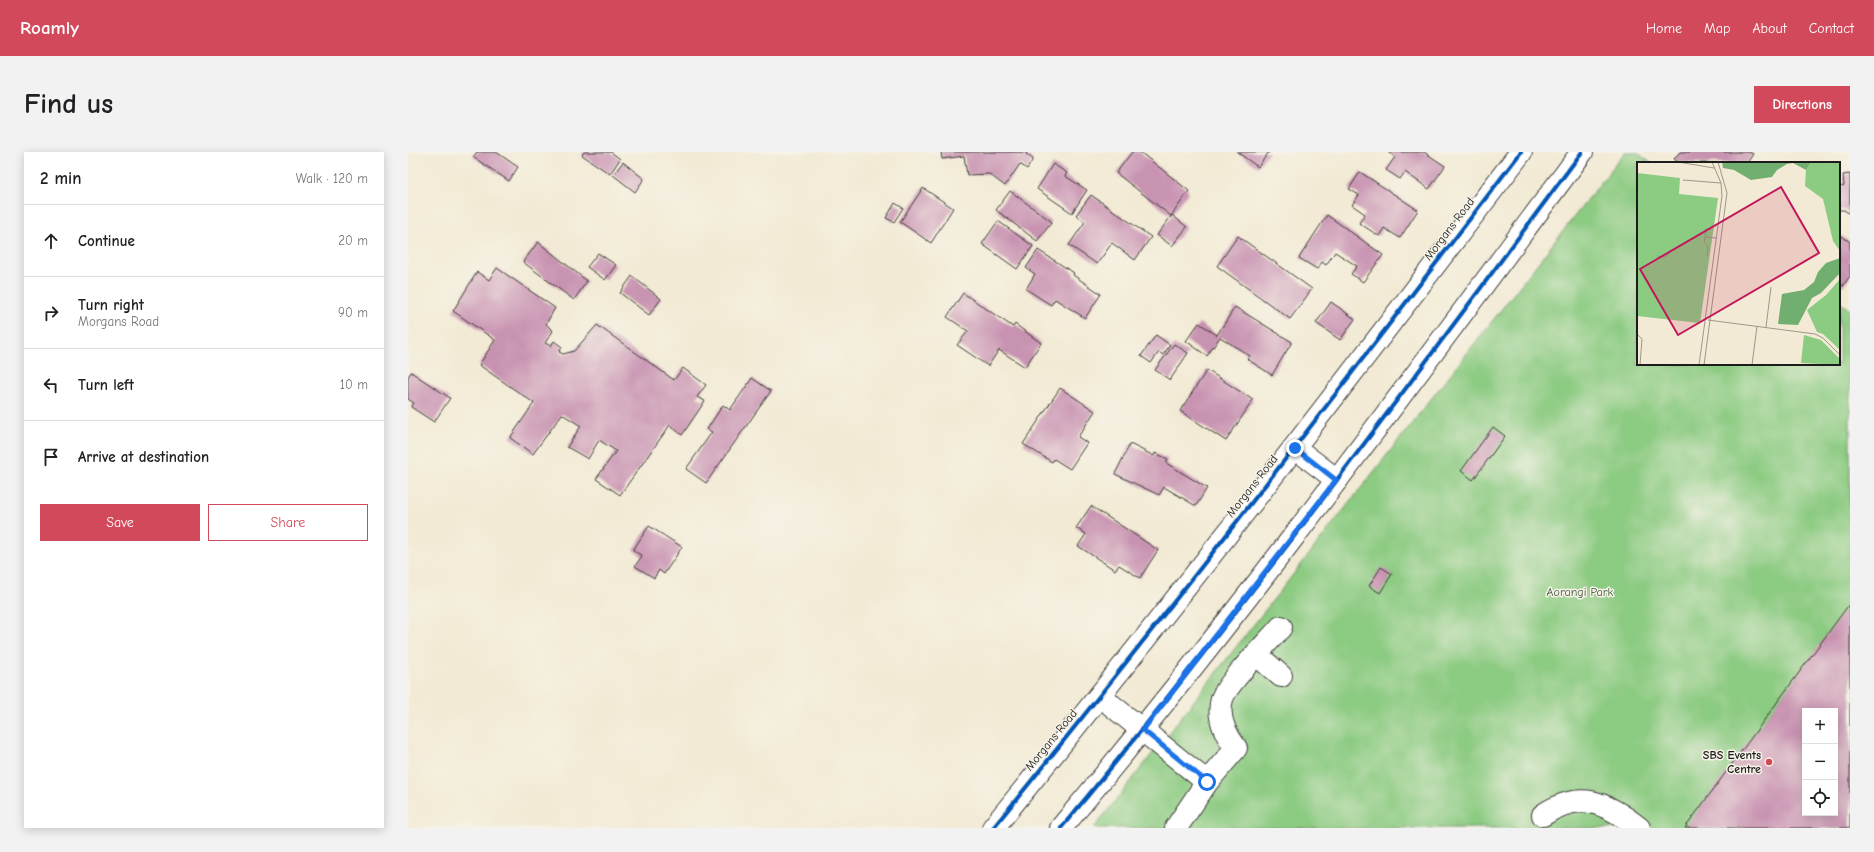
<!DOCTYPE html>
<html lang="en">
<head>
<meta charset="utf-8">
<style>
  :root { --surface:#fff; --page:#f2f2f2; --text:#202124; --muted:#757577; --line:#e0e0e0; --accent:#d1495b }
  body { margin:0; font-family:"Comic Neue",sans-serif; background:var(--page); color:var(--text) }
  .controls { position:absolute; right:12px; bottom:12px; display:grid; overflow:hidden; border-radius:0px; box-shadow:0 2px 10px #0003 }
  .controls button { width:36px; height:36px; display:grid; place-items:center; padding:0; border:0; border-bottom:1px solid var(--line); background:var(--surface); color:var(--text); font:20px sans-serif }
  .stop { position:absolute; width:12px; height:12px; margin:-9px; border:3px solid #1a73e8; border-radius:50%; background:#fff }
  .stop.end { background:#1a73e8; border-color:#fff; box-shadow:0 1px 4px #0008 }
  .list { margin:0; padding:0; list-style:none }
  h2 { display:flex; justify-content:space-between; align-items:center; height:52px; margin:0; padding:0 16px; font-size:17px }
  h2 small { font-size:13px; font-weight:400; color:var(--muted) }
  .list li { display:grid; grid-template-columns:26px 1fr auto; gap:12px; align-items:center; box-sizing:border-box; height:72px; padding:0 16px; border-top:1px solid var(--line) }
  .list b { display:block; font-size:15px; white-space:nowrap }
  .list p { margin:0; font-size:13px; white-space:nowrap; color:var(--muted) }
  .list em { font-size:13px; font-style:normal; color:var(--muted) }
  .actions { display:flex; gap:8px; padding:12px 16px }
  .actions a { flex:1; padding:9px 0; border:1px solid var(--accent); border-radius:0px; text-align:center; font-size:14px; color:var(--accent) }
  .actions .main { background:var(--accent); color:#fff }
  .icon { flex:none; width:22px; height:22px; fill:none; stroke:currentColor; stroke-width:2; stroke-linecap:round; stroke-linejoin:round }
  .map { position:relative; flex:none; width:1442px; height:676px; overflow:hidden; border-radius:0px }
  header { display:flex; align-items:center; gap:24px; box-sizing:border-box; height:56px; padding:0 20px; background:var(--accent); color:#fff }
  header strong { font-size:19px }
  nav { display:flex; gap:22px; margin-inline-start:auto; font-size:14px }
  .intro { display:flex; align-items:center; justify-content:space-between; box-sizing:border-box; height:96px; padding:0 24px }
  h1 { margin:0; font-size:28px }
  .button { padding:10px 18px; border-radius:0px; background:var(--accent); color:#fff; font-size:14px; font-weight:700 }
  main { display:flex; gap:24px; padding:0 24px }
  aside { flex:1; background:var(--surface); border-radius:0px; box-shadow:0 2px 10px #0003 }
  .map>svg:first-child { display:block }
  .green { fill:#8ccb82; stroke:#54744f; fill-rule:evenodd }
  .building { fill:#c892b1; fill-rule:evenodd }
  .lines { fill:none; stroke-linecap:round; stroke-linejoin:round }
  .minor-casing { stroke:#3c3b38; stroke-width:24 }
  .minor { stroke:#fff; stroke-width:22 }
  .cycleway-casing { stroke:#f7f3e8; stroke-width:6 }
  .cycleway { stroke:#0057b8; stroke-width:4 }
  .route { stroke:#1a73e8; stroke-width:5 }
  .poi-dot { fill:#d1495b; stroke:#f7f3e8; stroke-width:1.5 }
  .labels { text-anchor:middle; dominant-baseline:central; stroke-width:3; stroke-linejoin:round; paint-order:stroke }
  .street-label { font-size:12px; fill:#1c1c1c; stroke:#f7f3e8 }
  .park-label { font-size:12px; fill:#435940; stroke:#f7f3e8 }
  .poi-label { font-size:12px; font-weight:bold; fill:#1c1c1c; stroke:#f7f3e8; text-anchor:end }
  .inset-road { fill:none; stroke:#9c988a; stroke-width:1 }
  .view { fill:#c2185b; fill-opacity:0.15; stroke:#c2185b; stroke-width:2 }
  .inset-edge { fill:none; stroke:#1c1c1c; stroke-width:2 }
</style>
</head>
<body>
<header>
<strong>Roamly</strong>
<nav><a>Home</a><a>Map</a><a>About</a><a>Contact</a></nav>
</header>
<div class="intro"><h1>Find us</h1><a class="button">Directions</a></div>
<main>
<aside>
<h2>2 min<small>Walk · 120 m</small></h2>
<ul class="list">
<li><svg class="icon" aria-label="ahead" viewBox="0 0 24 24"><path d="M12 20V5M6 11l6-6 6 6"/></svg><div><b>Continue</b></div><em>20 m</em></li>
<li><svg class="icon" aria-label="right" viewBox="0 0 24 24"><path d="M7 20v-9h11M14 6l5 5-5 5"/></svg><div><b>Turn right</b><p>Morgans Road</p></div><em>90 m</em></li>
<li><svg class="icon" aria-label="left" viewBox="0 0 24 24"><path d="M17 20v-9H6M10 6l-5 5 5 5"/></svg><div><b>Turn left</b></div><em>10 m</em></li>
<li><svg class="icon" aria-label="arrive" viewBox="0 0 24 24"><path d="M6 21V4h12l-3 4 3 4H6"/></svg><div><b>Arrive at destination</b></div></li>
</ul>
<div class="actions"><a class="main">Save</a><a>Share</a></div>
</aside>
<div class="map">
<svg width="1442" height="676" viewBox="0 0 1442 676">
  <rect width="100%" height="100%" fill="#f7f3e8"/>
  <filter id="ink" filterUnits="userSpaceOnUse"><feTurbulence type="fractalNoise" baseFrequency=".025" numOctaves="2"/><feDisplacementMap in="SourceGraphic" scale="8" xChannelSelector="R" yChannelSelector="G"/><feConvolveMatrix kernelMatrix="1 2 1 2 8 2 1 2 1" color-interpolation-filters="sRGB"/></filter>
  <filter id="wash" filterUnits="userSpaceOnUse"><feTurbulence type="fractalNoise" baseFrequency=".012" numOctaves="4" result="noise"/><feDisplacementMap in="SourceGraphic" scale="16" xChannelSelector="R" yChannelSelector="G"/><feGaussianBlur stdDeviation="0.9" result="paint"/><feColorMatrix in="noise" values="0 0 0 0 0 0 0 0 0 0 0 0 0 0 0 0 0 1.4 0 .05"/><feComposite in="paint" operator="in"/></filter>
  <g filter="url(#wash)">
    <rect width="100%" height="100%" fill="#f2ead4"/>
    <!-- green -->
    <path class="green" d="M 1217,0 L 1228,0 L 1243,11 L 1230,11 L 1230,212 L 1431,212 L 1431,150 L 1442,158 L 1442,676 L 686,676 ZM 1397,559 L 1427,559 L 1427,661 L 1397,661 Z"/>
    <g id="blocks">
      <!-- building -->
      <g class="building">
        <polygon points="69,0 88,0 110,15 101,29 65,5"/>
        <polygon points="176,0 203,0 212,7 202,22 174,3"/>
        <polygon points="533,0 619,0 618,2 625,7 619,17 612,12 597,34 581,22 559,23 556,4 534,7"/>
        <polygon points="724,0 732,0 781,39 763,64 708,21"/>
        <polygon points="829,0 861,0 850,15"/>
        <polygon points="980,0 1016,0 1037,14 1021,37 997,20 992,27 978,18 987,5"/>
        <polygon points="1272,0 1341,0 1345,2 1339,11 1272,11 1266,7"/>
        <polygon points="215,10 236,27 227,40 205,23"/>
        <polygon points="645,12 659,21 657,24 679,38 664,61 629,37"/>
        <polygon points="952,20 1010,58 992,86 976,76 971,84 951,71 957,62 944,53 951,43 941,37"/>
        <polygon points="1442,22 1442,62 1436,58 1431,58 1431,35 1436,34 1435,23"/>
        <polygon points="515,36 545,56 523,91 492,70"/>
        <polygon points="602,39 644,70 629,89 588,58"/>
        <polygon points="683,43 743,85 727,108 704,91 689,112 661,93 677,70 668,63"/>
        <polygon points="487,51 495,56 486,70 478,66"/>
        <polygon points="764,63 779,75 764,94 749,83"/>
        <polygon points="919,63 975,103 955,130 943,122 949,114 927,100 918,113 914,110 909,117 891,106"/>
        <polygon points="590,69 625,94 609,117 574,92"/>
        <polygon points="1431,82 1442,90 1442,124 1435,134 1431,131"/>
        <polygon points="830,84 904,137 882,167 809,114"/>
        <polygon points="130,90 179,129 166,148 115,110"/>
        <polygon points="630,98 666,121 665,123 693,142 677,166 647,147 643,153 618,137 627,122 618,116"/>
        <polygon points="190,101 208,113 197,128 179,115"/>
        <polygon points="89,116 147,156 138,172 145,179 137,191 143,194 146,189 154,195 151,200 155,202 166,199 189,173 266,228 275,216 298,233 289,245 297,249 274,283 262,273 212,343 188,327 208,299 191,288 180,307 159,295 173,274 154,262 125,302 102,286 126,251 71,213 87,188 45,159 69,120 81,128"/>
        <polygon points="224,124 253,147 241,163 212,141"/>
        <polygon points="555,141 605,175 607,172 633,191 617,215 591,198 580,214 549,193 560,179 539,165"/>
        <polygon points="923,150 947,167 932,188 908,171"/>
        <polygon points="827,155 884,190 864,223 839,207 842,204 812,185 799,204 778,189 791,171 809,183"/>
        <polygon points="748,183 762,193 755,203 751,200 743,211 733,204"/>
        <polygon points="766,192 780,201 762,228 747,218"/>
        <polygon points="799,218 845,248 818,289 772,259"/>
        <polygon points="3,220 42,246 26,270 3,255 6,251 0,247 0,225"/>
        <polygon points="344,226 363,239 298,331 278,317 304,280 299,277 315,253 322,258"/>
        <polygon points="652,236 687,259 670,285 679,291 662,317 646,307 644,310 615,292"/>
        <polygon points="1085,275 1097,284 1065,328 1053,319"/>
        <polygon points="722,292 746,304 747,301 760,307 758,311 799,336 788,354 756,335 751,343 707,322"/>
        <polygon points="683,354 750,398 732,426 711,413 707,418 670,394 678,382 668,376"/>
        <polygon points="241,374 274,395 256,422 251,418 246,426 227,414 234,404 225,398"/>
        <polygon points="973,415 984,422 972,441 961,434"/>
        <path d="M 1442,451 L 1442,676 L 1277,676 ZM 1397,559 L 1427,559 L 1427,661 L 1397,661 Z"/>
      </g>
    </g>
  </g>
  <g filter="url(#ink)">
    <use href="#blocks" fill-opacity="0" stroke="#3c3b38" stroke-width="1"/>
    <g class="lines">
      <defs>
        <g id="minor">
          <polyline points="887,296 929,328"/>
          <polyline points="849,503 873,524"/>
          <polyline points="692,544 799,630 768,676"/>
          <path d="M 799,630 L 828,596 C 817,582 809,565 814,547 C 818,532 861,489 873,475"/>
          <path d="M 1135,663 C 1172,638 1198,650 1231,676"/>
          <path d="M 585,676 C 766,454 939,228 1113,0"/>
          <path d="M 653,676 C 836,458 1004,228 1174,0"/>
        </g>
      </defs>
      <!-- minor casing -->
      <use href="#minor" class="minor-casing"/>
      <!-- minor -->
      <use href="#minor" class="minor"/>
      <defs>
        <g id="cycleway">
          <path d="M 585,676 C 766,454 939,228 1113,0"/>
          <path d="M 653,676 C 836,458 1004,228 1174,0"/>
        </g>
      </defs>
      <!-- cycleway casing -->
      <use href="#cycleway" class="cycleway-casing"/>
      <!-- cycleway -->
      <use href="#cycleway" class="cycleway"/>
    </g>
  </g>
  <g class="lines" filter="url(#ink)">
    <!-- route -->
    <polyline class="route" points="799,630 735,578 928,328 887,296"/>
  </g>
  <!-- markers -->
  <circle class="poi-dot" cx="1361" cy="610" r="4"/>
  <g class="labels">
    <!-- street labels -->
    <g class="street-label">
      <text transform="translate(1041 77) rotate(-53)">Morgans Road</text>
      <text transform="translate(844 334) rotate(-52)">Morgans Road</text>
      <text transform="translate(643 588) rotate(-51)">Morgans Road</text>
    </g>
    <!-- park labels -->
    <g class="park-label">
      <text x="1172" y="440">Aorangi Park</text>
    </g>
    <!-- poi labels -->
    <g class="poi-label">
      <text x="1353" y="603">SBS Events<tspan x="1353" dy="14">Centre</tspan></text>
    </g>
  </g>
  <!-- overview -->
  <g transform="translate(1229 10)">
    <rect width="203" height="203" fill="#f2ead4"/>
    <path d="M 174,0 L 203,0 L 203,89 L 196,79 L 186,37 L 168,24 L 169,8 ZM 0,11 L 43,16 L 42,32 L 81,36 L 63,161 L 0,154 ZM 203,117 L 203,188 L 186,172 L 180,170 L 170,148 L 189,133 ZM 167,173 L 184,178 L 203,197 L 203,203 L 164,201 Z" fill="#8ccb82"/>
    <path d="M 85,0 L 174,0 L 169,8 L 156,1 L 150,2 L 140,8 L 135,15 L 114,18 L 97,8 L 86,6 ZM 203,96 L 203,111 L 184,131 L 175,136 L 161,163 L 141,162 L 145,132 L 167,128 L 177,120 L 181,110 L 189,101 Z" fill="#71af70"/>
    <path class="inset-road" d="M 41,0 L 77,6M 46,18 L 84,21M 69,66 L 68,75 L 79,76M 68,75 L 67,80 L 71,84 L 70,94M 20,94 L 28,95 L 33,91M 71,158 L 178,172 L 186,176 L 203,193M 129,165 L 134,125M 0,172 L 5,177 L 3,203M 62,203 L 85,34 L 84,21 L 75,0M 67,203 L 90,31 L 81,0M 115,203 L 120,164"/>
    <path class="view" d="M 144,25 L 182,91 L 41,173 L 3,107 Z"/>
    <rect width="203" height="203" class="inset-edge"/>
  </g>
</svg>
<div class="controls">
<button>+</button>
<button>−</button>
<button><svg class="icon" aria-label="locate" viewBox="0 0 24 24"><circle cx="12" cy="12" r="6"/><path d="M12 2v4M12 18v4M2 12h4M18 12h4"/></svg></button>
</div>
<div class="stop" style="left:799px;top:630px"></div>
<div class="stop end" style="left:887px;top:296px"></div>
</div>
</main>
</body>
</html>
